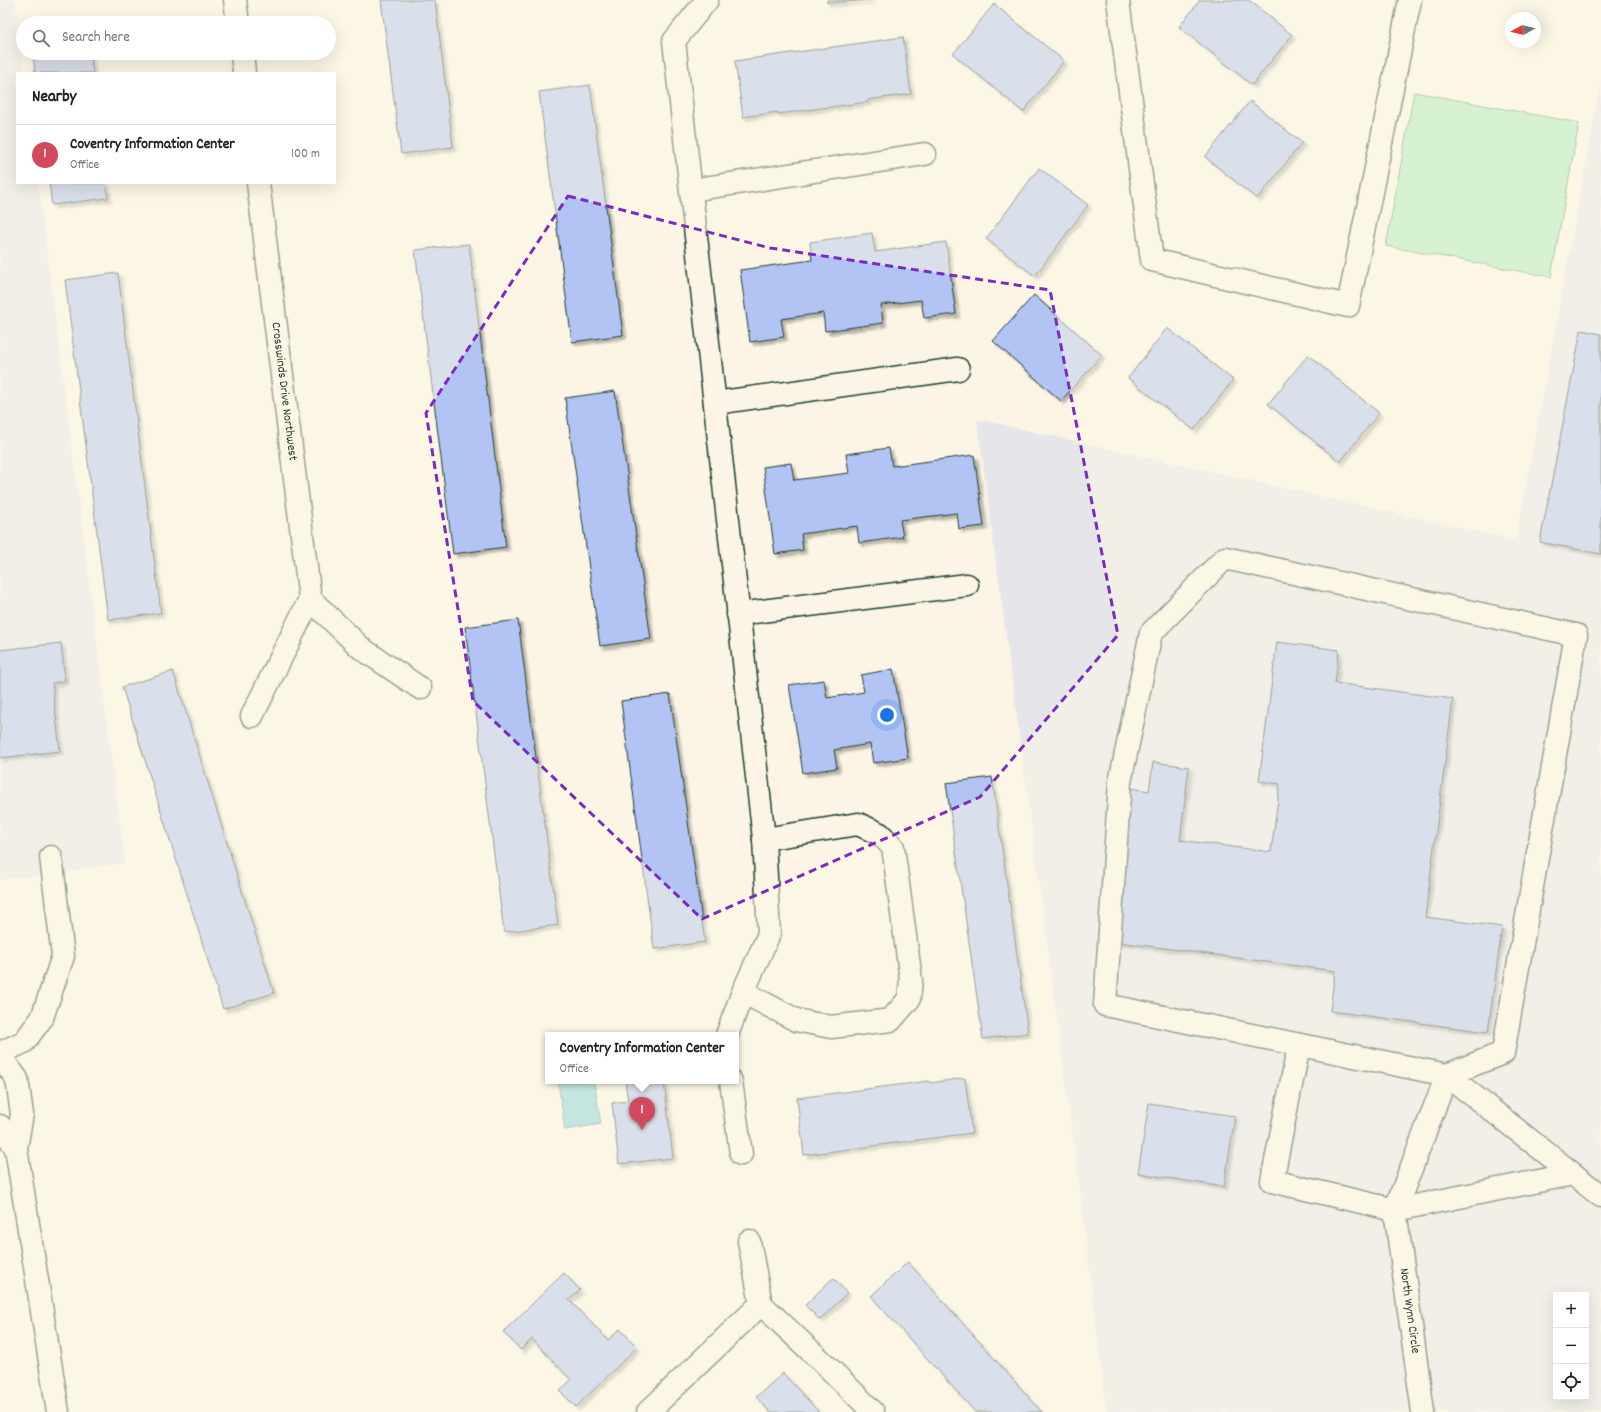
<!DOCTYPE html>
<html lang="en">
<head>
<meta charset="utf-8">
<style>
  :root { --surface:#fff; --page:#f2f2f2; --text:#202124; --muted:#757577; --line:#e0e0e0; --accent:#d1495b }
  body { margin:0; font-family:Dekko,sans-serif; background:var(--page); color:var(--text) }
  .controls { position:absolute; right:12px; bottom:12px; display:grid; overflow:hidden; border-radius:0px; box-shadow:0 4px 16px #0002 }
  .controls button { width:36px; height:36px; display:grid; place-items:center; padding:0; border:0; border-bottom:1px solid var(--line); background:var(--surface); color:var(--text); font:20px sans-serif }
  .compass { position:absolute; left:1505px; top:12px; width:36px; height:36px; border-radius:50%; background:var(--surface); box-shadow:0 4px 16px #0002; rotate:262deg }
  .you { position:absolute; left:887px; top:715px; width:14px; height:14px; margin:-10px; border:3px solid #fff; border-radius:50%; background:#1a73e8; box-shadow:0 0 0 6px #1a73e833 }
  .badge { display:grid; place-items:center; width:26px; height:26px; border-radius:50%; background:var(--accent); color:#fff; font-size:13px; font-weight:700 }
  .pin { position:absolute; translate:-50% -33px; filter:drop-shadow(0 1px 2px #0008) }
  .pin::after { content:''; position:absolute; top:21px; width:14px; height:12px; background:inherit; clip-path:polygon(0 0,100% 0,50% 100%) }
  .popup { position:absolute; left:545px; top:1032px; width:194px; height:52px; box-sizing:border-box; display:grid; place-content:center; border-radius:0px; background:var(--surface); filter:drop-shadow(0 1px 3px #0005); font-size:13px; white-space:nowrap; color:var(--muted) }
  .popup b { font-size:15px; color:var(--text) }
  .popup::after { content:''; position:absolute; left:50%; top:100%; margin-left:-8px; border:8px solid transparent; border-top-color:var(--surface) }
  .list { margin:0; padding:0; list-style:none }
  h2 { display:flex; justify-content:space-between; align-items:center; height:52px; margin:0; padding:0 16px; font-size:17px }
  h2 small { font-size:13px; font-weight:400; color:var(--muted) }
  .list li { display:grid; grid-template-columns:26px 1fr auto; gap:12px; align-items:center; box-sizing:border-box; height:60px; padding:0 16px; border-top:1px solid var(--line) }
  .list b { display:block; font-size:15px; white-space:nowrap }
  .list p { margin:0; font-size:13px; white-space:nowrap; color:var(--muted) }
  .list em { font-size:13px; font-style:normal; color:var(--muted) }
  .icon { flex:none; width:22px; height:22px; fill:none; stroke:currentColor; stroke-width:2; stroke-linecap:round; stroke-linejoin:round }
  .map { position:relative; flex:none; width:1601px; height:1412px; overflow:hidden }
  .search { position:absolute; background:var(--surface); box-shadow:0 4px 16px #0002; left:16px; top:16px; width:320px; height:44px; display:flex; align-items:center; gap:10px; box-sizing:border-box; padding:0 14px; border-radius:22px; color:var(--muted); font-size:15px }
  .panel { position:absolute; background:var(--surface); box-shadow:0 4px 16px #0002; left:16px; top:72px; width:320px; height:112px; border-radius:0px }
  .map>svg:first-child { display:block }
  .built { fill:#e6e6ea; fill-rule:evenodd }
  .green { fill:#aaeeb9; stroke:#649676 }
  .water { fill:#80d0d9; stroke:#599597 }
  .building { fill:#b2c4f4; stroke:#1f3d34; filter:url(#shadow) }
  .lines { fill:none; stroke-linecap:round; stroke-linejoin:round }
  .minor-casing { stroke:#1f3d34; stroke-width:25 }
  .minor { stroke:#fcf5e5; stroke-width:22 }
  .marked { fill:none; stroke:#7b2cbf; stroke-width:3; stroke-dasharray:8 5; stroke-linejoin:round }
  .labels { text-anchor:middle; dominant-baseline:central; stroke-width:3; stroke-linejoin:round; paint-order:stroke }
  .street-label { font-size:13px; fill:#1f3d34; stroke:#fcf5e5 }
</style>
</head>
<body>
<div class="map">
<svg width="1601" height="1412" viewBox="0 0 1601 1412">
  <defs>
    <filter id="shadow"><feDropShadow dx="3.5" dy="3.5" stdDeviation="1" flood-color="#0004"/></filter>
  </defs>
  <rect width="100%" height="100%" fill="#fcf5e5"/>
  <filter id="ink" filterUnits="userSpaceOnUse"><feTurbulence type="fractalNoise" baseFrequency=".025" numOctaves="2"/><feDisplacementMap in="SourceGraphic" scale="8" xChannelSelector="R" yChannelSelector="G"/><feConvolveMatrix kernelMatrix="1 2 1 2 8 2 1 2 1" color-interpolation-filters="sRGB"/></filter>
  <g filter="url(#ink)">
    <!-- built -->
    <g class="built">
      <polygon points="0,0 15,0 24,73 17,73 17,183 38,183 125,863 0,880"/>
      <path d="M 1601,82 L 1601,1412 L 1107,1412 L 1077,1166 L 977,419 L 1516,540 ZM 1556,1295 L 1586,1295 L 1586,1397 L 1556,1397 Z"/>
    </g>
    <!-- green -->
    <polygon class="green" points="1414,92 1579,123 1551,277 1386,246"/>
    <!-- water -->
    <polygon class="water" points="558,1081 594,1081 601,1124 565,1130"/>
    <!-- building -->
    <g class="building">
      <polygon points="381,0 435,0 453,147 401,154"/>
      <polygon points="827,0 873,0 827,3"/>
      <polygon points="1200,0 1249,0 1292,35 1252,85 1179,27"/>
      <polygon points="994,4 1064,61 1023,112 953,54"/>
      <polygon points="903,37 911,94 868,100 868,102 778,114 778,112 743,117 735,61"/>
      <polygon points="33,53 90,53 93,73 35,73"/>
      <polygon points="590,85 623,335 572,342 539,92"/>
      <polygon points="1250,101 1302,143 1257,199 1205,157"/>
      <polygon points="1039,168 1088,205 1035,276 986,239"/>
      <polygon points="49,183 106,183 108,198 52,205"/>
      <polygon points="872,233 875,252 946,242 956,314 924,318 921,300 881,305 883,323 825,331 823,313 781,319 784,337 750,342 740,270 812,260 810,242"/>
      <polygon points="469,244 506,547 453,554 415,250"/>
      <polygon points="118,273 161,613 108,620 65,280"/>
      <polygon points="1034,295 1102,355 1061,401 993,341"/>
      <polygon points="1167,328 1233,380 1194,430 1128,378"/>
      <polygon points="1581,330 1601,334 1601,554 1540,542"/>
      <polygon points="1308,355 1379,413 1340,462 1268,404"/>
      <polygon points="615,391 651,639 600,646 565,398"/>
      <polygon points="889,448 892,466 974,455 984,526 959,529 957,513 900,520 903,537 859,543 857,526 801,534 803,550 775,554 763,467 791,463 794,480 849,473 846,454"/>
      <polygon points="518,620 558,925 504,932 465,627"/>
      <polygon points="1277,642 1339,650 1335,683 1453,699 1425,917 1502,927 1488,1032 1330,1011 1335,971 1111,941 1131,788 1149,791 1153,762 1189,767 1180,840 1271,852 1280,784 1259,781"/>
      <polygon points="61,643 65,681 52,683 60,751 0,758 0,650"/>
      <polygon points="893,669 908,758 873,763 870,744 834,750 837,768 803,773 789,685 824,680 827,698 864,692 861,675"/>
      <polygon points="173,671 274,993 223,1009 122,687"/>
      <polygon points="670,694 705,942 654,949 621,701"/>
      <polygon points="992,777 1028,1033 983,1039 946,783"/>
      <polygon points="965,1078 972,1133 804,1155 797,1098 929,1081 930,1083"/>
      <polygon points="625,1081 664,1081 673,1158 619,1164 612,1103 628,1101"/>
      <polygon points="1149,1103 1235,1116 1224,1187 1138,1173"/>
      <polygon points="908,1262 1042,1412 975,1412 871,1296"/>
      <polygon points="564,1273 580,1290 569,1300 608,1340 620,1329 637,1347 576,1407 560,1391 571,1380 532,1339 521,1350 503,1332"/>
      <polygon points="833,1278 847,1293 820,1320 805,1305"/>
      <polygon points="783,1373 819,1412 770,1412 756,1397"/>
    </g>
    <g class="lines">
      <defs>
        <g id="minor">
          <polyline points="235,0 238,23"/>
          <polyline points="707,0 674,41 764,839 769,934 743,992 727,1035"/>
          <polyline points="1118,0 1152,260 1348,306 1410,0"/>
          <polyline points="242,53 244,73"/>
          <path id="s1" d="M 258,183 L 310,599"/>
          <polyline points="691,190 925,154"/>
          <polyline points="715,403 958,369"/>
          <polygon points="1225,558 1576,635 1503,1053 1447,1075 1105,1005 1120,782 1151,633"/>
          <polyline points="310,599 361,648 420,688"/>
          <polyline points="738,614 967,585"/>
          <polyline points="252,716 310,599"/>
          <polyline points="743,992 796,1020 831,1027 891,1020 909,999 911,980 893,847 880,834 858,824 764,839"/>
          <polyline points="1299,1045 1272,1181 1395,1210 1573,1174"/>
          <polyline points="0,1053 24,1042 42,1018 63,956 51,857"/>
          <polyline points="0,1056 17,1079 22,1114 16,1148 58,1412"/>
          <polyline points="731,1081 741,1154"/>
          <polyline points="0,1126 16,1148"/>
          <polyline points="749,1241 761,1304 834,1373 873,1412"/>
          <polyline points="648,1412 761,1304"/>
          <polyline points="1423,1412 1395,1210 1447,1075 1601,1196"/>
        </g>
      </defs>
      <!-- minor casing -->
      <use href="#minor" class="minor-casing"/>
      <!-- minor -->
      <use href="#minor" class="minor"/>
    </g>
  </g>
  <!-- marked area -->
  <path d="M0 0H1601V1412H0ZM 568,196 L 770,248 L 1050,290 L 1118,635 L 980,797 L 702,919 L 473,701 L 426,413 Z" fill="#fcf5e5" fill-opacity=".55" fill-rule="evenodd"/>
  <path class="marked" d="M 568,196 L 770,248 L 1050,290 L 1118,635 L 980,797 L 702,919 L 473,701 L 426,413 Z"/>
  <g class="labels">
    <!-- street labels -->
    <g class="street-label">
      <text stroke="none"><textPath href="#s1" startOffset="210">Crosswinds Drive Northwest</textPath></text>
      <text transform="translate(1409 1311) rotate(82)">North Wynn Circle</text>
    </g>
  </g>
</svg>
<div class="controls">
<button>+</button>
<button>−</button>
<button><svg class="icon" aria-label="locate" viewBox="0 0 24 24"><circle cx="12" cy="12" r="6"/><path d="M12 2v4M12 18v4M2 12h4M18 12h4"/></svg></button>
</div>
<svg class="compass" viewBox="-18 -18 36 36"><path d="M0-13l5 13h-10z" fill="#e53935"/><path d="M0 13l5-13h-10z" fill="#757577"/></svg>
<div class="you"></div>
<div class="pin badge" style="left:642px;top:1130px">1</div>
<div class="popup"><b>Coventry Information Center</b>Office</div>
<div class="search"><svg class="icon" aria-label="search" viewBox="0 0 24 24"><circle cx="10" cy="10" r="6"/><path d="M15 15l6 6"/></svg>Search here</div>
<section class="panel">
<h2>Nearby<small></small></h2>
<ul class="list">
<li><span class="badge">1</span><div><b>Coventry Information Center</b><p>Office</p></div><em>100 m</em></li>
</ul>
</section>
</div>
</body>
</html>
